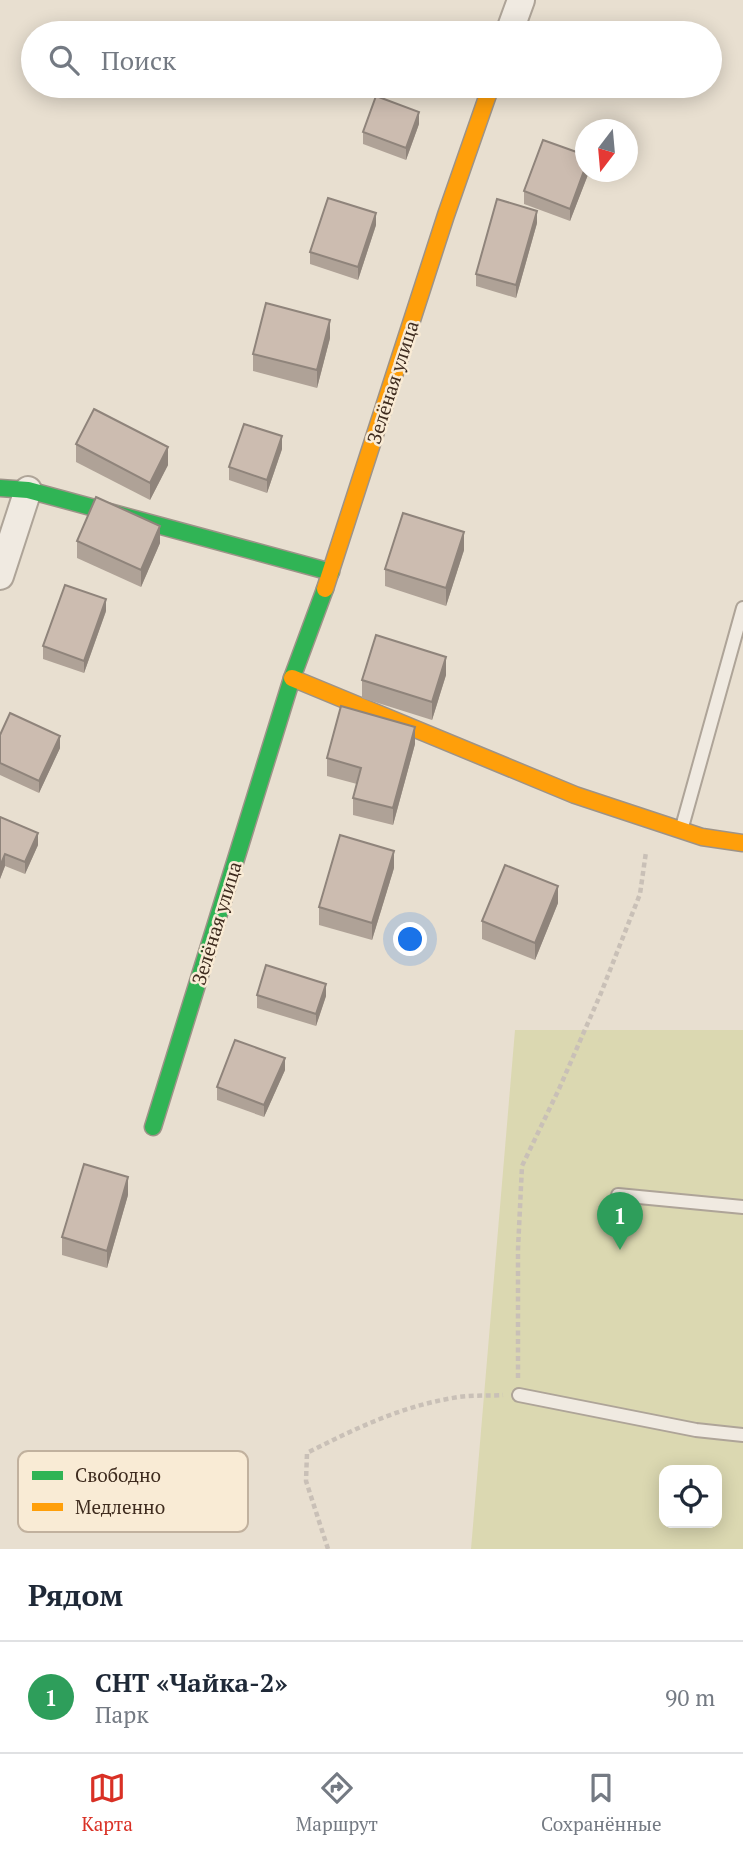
<!DOCTYPE html>
<html lang="ru">
<head>
<meta charset="utf-8">
<style>
  :root { --surface:#fff; --page:#f2f2f3; --text:#1f2937; --muted:#747a83; --line:#e0e1e3; --accent:#d93025 }
  body { margin:0; font-family:"PT Serif",serif; background:var(--page); color:var(--text) }
  .controls { position:absolute; right:21px; bottom:21px; display:grid; overflow:hidden; border-radius:14px; box-shadow:0 4px 18px #0003 }
  .controls button { width:63px; height:63px; display:grid; place-items:center; padding:0; border:0; border-bottom:2px solid var(--line); background:var(--surface); color:var(--text); font:35px sans-serif }
  .compass { position:absolute; left:575px; top:119px; width:63px; height:63px; border-radius:50%; background:var(--surface); box-shadow:0 4px 18px #0003; rotate:196deg }
  .you { position:absolute; left:411px; top:940px; width:24px; height:24px; margin:-18px; border:5px solid #fff; border-radius:50%; background:#1a73e8; box-shadow:0 0 0 10px #1a73e833 }
  .badge { display:grid; place-items:center; width:46px; height:46px; border-radius:50%; background:var(--accent); color:#fff; font-size:23px; font-weight:700 }
  .pin { position:absolute; translate:-50% -58px; filter:drop-shadow(0 2px 4px #0008) }
  .pin::after { content:''; position:absolute; top:37px; width:24px; height:21px; background:inherit; clip-path:polygon(0 0,100% 0,50% 100%) }
  .list { margin:0; padding:0; list-style:none }
  h2 { display:flex; justify-content:space-between; align-items:center; height:91px; margin:0; padding:0 28px; font-size:30px }
  h2 small { font-size:23px; font-weight:400; color:var(--muted) }
  .list li { display:grid; grid-template-columns:46px 1fr auto; gap:21px; align-items:center; box-sizing:border-box; height:112px; padding:0 28px; border-top:2px solid var(--line) }
  .list b { display:block; font-size:26px; white-space:nowrap }
  .list p { margin:0; font-size:23px; white-space:nowrap; color:var(--muted) }
  .list em { font-size:23px; font-style:normal; color:var(--muted) }
  .icon { flex:none; width:38px; height:38px; fill:none; stroke:currentColor; stroke-width:2; stroke-linecap:round; stroke-linejoin:round }
  .map { position:relative; flex:none; width:743px; height:1549px; overflow:hidden }
  .search { position:absolute; background:var(--surface); box-shadow:0 4px 18px #0003; left:21px; right:21px; top:21px; height:77px; display:flex; align-items:center; gap:18px; box-sizing:border-box; padding:0 24px; border-radius:38px; color:var(--muted); font-size:26px }
  .sheet { height:203px; background:var(--surface) }
  nav { display:flex; justify-content:space-around; align-items:center; box-sizing:border-box; height:98px; border-top:2px solid var(--line); background:var(--surface); font-size:19px; color:var(--muted) }
  nav a { display:grid; justify-items:center; gap:4px }
  nav .on { color:var(--accent) }
  .map>svg:first-child { display:block }
  .green { fill:#dbd8b1; fill-rule:evenodd }
  .lines { fill:none; stroke-linecap:round; stroke-linejoin:round }
  .lane-casing { stroke:#aea498; stroke-width:16 }
  .street-casing { stroke:#aea498; stroke-width:30 }
  .fast-casing { stroke:#9d9388; stroke-width:19 }
  .slow-casing { stroke:#9d9388; stroke-width:19 }
  .path { stroke:#c9c0b7; stroke-width:4.5; stroke-dasharray:5 3.5; stroke-linecap:butt }
  .lane { stroke:#f0eae1; stroke-width:12 }
  .street { stroke:#f0eae1; stroke-width:26 }
  .fast { stroke:#30b455; stroke-width:16 }
  .slow { stroke:#ff9f0a; stroke-width:16 }
  .wall { fill:#afa297 }
  .shaded-wall { fill:#8f847b }
  .building { fill:#ccbcb0; stroke:#8f847b; stroke-width:2 }
  .labels { text-anchor:middle; dominant-baseline:central; stroke-width:5; stroke-linejoin:round; paint-order:stroke }
  .street-label { font-size:19px; fill:#3e2b1e; stroke:#f9ebd5 }
  .key { fill:#f9ebd5; stroke:#c1b19e; stroke-width:2 }
  .key-label { font-size:19px; fill:#3e2b1e }
</style>
</head>
<body>
<div class="map">
<svg width="743" height="1549" viewBox="0 0 743 1549">
  <rect width="100%" height="100%" fill="#e8dfd0"/>
  <!-- green -->
  <path class="green" d="M 515,1030 L 743,1030 L 743,1549 L 471,1549 ZM 664,1470 L 717,1470 L 717,1523 L 664,1523 Z"/>
  <g class="lines">
    <defs>
      <g id="lane">
        <polyline points="682,827 743,608"/>
        <polyline points="618,1195 743,1207"/>
        <polyline points="519,1395 696,1430 743,1435"/>
      </g>
      <g id="street">
        <polyline points="509,33 521,0"/>
        <polyline points="0,576 28,490"/>
      </g>
      <g id="fast">
        <polyline points="0,488 28,490 331,572"/>
        <polyline points="153,1127 292,678 325,589"/>
      </g>
      <g id="slow">
        <polyline points="325,589 446,215 491,86"/>
        <polyline points="292,678 575,795 702,837 743,843"/>
      </g>
    </defs>
    <!-- lane casing -->
    <use href="#lane" class="lane-casing"/>
    <!-- street casing -->
    <use href="#street" class="street-casing"/>
    <!-- fast casing -->
    <use href="#fast" class="fast-casing"/>
    <!-- slow casing -->
    <use href="#slow" class="slow-casing"/>
    <!-- path -->
    <g class="path">
      <polyline points="518,1378 518,1249 522,1166 559,1089 601,993 640,894 646,852"/>
      <path d="M 328,1549 L 306,1481 L 307,1453 C 356,1428 404,1405 459,1397 C 473,1395 488,1396 503,1395"/>
    </g>
    <!-- lane -->
    <use href="#lane" class="lane"/>
    <!-- street -->
    <use href="#street" class="street"/>
    <!-- fast -->
    <use href="#fast" class="fast"/>
    <!-- slow -->
    <use href="#slow" class="slow"/>
  </g>
  <!-- wall -->
  <g class="wall">
    <polygon points="419,124 406,160 363,144 363,132"/>
    <polygon points="585,172 589,172 570,221 524,204 524,191"/>
    <polygon points="537,223 516,298 476,286 476,274"/>
    <polygon points="376,225 358,280 310,264 310,252"/>
    <polygon points="330,338 317,388 253,371 253,354"/>
    <polygon points="76,444 168,465 150,500 76,462"/>
    <polygon points="282,449 267,493 229,480 229,467"/>
    <polygon points="77,541 160,543 141,587 77,558"/>
    <polygon points="464,550 446,606 385,586 385,569"/>
    <polygon points="106,611 84,673 43,659 43,646"/>
    <polygon points="446,675 432,720 362,698 362,680"/>
    <polygon points="0,735 60,748 39,793 0,775"/>
    <polygon points="415,744 393,825 353,815 353,798 357,784 327,776 327,758"/>
    <polygon points="0,817 38,845 25,874 5,866 0,879"/>
    <polygon points="394,868 372,940 319,925 319,907"/>
    <polygon points="558,903 535,960 482,939 482,921"/>
    <polygon points="257,995 326,996 316,1026 257,1008"/>
    <polygon points="285,1070 264,1117 217,1100 217,1087"/>
    <polygon points="128,1195 107,1268 62,1255 62,1237"/>
  </g>
  <!-- shaded-wall -->
  <g class="shaded-wall">
    <polygon points="419,112 419,124 406,160 406,148"/>
    <polygon points="585,168 585,172 589,172 570,221 570,209"/>
    <polygon points="537,211 537,223 516,298 516,285"/>
    <polygon points="376,213 376,225 358,280 358,267"/>
    <polygon points="330,320 330,338 317,388 317,370"/>
    <polygon points="282,436 282,449 267,493 267,480"/>
    <polygon points="168,447 168,465 150,500 150,483"/>
    <polygon points="160,526 160,543 141,587 141,570"/>
    <polygon points="464,532 464,550 446,606 446,588"/>
    <polygon points="106,599 106,611 84,673 84,661"/>
    <polygon points="446,657 446,675 432,720 432,702"/>
    <polygon points="415,727 415,744 393,825 393,808"/>
    <polygon points="60,736 60,748 39,793 39,781"/>
    <polygon points="38,833 38,845 25,874 25,862"/>
    <polygon points="394,851 394,868 372,940 372,923"/>
    <polygon points="5,854 5,866 0,879 0,866"/>
    <polygon points="558,886 558,903 535,960 535,943"/>
    <polygon points="326,984 326,996 316,1026 316,1014"/>
    <polygon points="285,1058 285,1070 264,1117 264,1105"/>
    <polygon points="128,1177 128,1195 107,1268 107,1251"/>
  </g>
  <!-- building -->
  <g class="building">
    <polygon points="376,96 419,112 406,148 363,132"/>
    <polygon points="543,140 585,155 585,168 570,209 524,191"/>
    <polygon points="328,198 376,213 358,267 310,252"/>
    <polygon points="497,199 537,211 516,285 476,274"/>
    <polygon points="266,303 330,320 317,370 253,354"/>
    <polygon points="94,409 168,447 150,483 76,444"/>
    <polygon points="244,424 282,436 267,480 229,467"/>
    <polygon points="96,497 160,526 141,570 77,541"/>
    <polygon points="403,513 464,532 446,588 385,569"/>
    <polygon points="65,585 106,599 84,661 43,646"/>
    <polygon points="376,635 446,657 432,702 362,680"/>
    <polygon points="341,706 415,727 393,808 353,798 361,768 327,758"/>
    <polygon points="10,713 60,736 39,781 0,763 0,735"/>
    <polygon points="0,817 38,833 25,862 5,854 0,866"/>
    <polygon points="340,835 394,851 372,923 319,907"/>
    <polygon points="505,865 558,886 535,943 482,921"/>
    <polygon points="266,965 326,984 316,1014 257,995"/>
    <polygon points="235,1040 285,1058 264,1105 217,1087"/>
    <polygon points="84,1164 128,1177 107,1251 62,1237"/>
  </g>
  <g class="labels">
    <!-- street labels -->
    <g class="street-label">
      <text transform="translate(392 382) rotate(-72)">Зелёная улица</text>
      <text transform="translate(216 923) rotate(-73)">Зелёная улица</text>
    </g>
  </g>
  <!-- legend -->
  <rect x="18" y="1451" width="230" height="81" rx="10" class="key"/>
  <rect x="32" y="1471" width="31" height="9" fill="#30b455"/>
  <rect x="32" y="1503" width="31" height="8" fill="#ff9f0a"/>
  <g class="key-label">
    <text x="75" y="1482">Свободно</text>
    <text x="75" y="1514">Медленно</text>
  </g>
</svg>
<div class="controls">
<button><svg class="icon" aria-label="locate" viewBox="0 0 24 24"><circle cx="12" cy="12" r="6"/><path d="M12 2v4M12 18v4M2 12h4M18 12h4"/></svg></button>
</div>
<svg class="compass" viewBox="-18 -18 36 36"><path d="M0-13l5 13h-10z" fill="#e53935"/><path d="M0 13l5-13h-10z" fill="#747a83"/></svg>
<div class="you"></div>
<div class="pin badge" style="left:620px;top:1250px;background:#2e9e5b">1</div>
<div class="search"><svg class="icon" aria-label="search" viewBox="0 0 24 24"><circle cx="10" cy="10" r="6"/><path d="M15 15l6 6"/></svg>Поиск</div>
</div>
<section class="sheet">
<h2>Рядом<small></small></h2>
<ul class="list">
<li><span class="badge" style="background:#2e9e5b">1</span><div><b>СНТ «Чайка-2»</b><p>Парк</p></div><em>90 m</em></li>
</ul>
</section>
<nav>
<a class="on"><svg class="icon" aria-label="map" viewBox="0 0 24 24"><path d="M3 6l6-2 6 2 6-2v14l-6 2-6-2-6 2zM9 4v14M15 6v14"/></svg>Карта</a>
<a><svg class="icon" aria-label="directions" viewBox="0 0 24 24"><path d="M12 3l9 9-9 9-9-9zM9 14v-3h6M13 9l2 2-2 2"/></svg>Маршрут</a>
<a><svg class="icon" aria-label="saved" viewBox="0 0 24 24"><path d="M7 4h10v16l-5-4-5 4z"/></svg>Сохранённые</a>
</nav>
</body>
</html>
